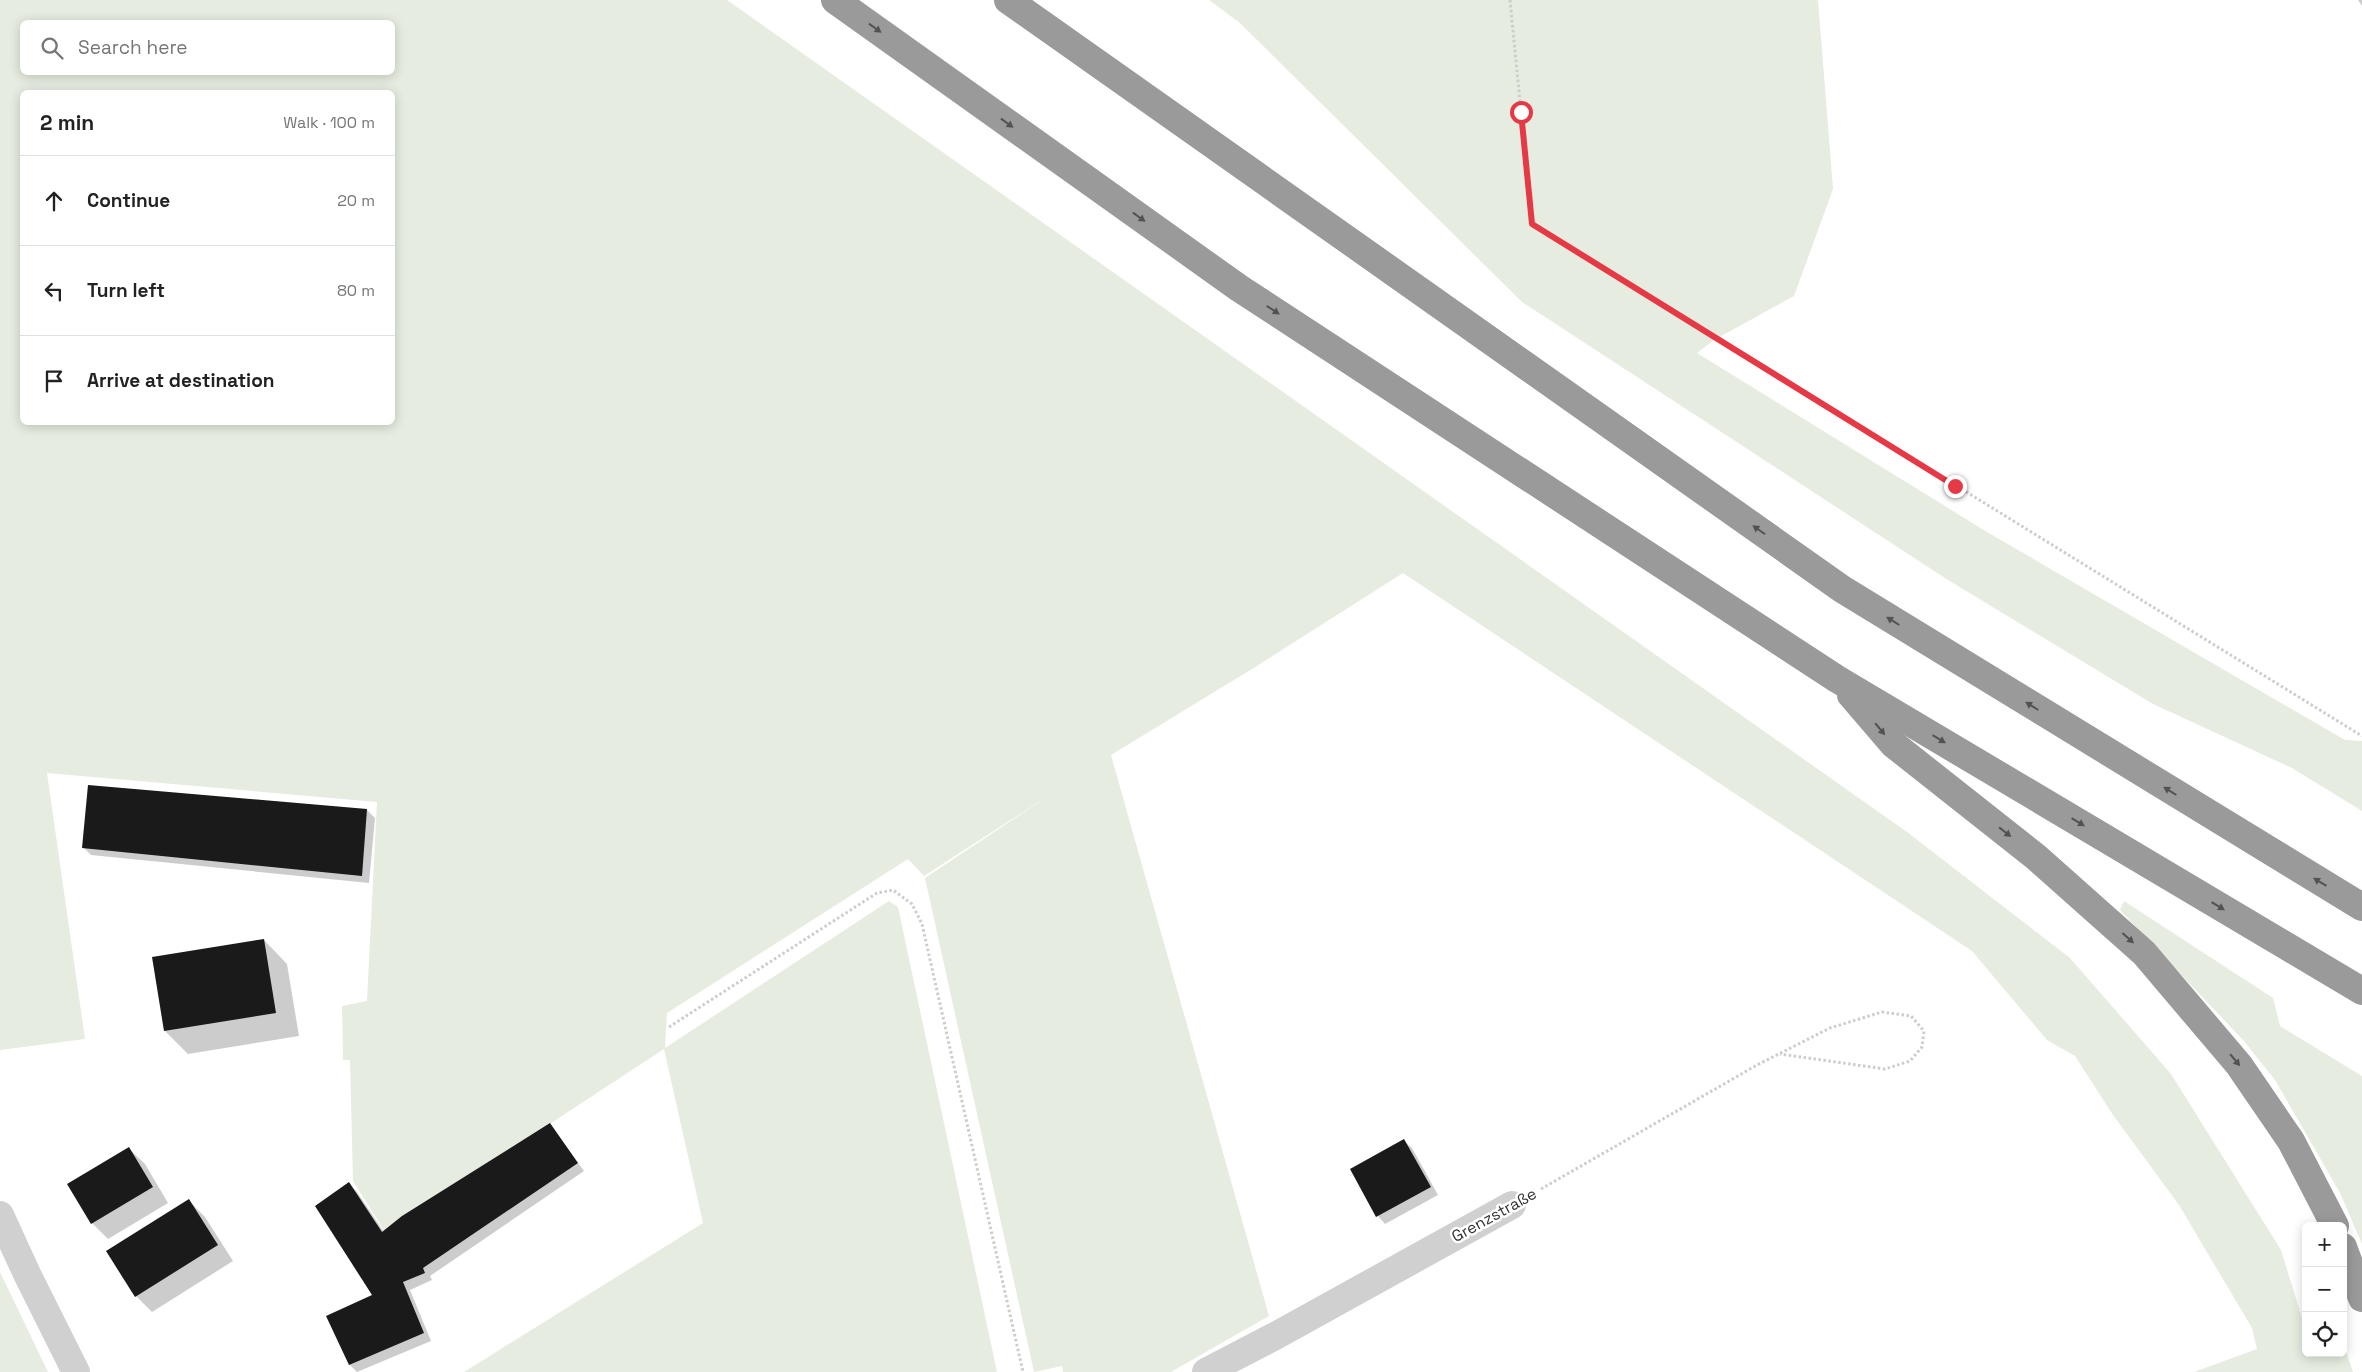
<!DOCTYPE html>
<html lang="en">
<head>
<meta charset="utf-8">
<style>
  :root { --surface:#fff; --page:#f2f2f2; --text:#222; --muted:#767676; --line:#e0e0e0 }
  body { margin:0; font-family:"Space Grotesk",sans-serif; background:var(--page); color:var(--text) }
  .controls { position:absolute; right:15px; bottom:15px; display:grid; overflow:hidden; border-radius:8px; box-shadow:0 2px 12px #0003 }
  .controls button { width:45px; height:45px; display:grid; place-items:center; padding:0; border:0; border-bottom:1px solid var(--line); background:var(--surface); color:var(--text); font:25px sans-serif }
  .stop { position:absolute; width:15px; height:15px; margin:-11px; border:4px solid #e63946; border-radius:50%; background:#fff }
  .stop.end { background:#e63946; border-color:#fff; box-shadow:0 1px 5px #0008 }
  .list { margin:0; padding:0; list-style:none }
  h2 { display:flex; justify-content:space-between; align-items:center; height:65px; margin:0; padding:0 20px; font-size:21px }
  h2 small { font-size:16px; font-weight:400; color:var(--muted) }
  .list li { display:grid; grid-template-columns:32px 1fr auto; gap:15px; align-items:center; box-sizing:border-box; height:90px; padding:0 20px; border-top:1px solid var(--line) }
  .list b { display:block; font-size:19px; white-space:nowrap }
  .list em { font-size:16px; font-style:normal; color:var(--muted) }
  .icon { flex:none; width:28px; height:28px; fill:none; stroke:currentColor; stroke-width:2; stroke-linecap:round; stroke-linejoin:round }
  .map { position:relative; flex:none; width:2362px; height:1372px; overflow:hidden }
  .search { position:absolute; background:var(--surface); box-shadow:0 2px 12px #0003; left:20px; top:20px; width:375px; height:55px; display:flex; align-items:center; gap:12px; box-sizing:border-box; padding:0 18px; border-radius:8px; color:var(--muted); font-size:19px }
  .panel { position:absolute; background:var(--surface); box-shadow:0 2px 12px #0003; left:20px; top:90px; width:375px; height:335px; border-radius:8px }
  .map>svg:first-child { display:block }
  .green { fill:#e6ecdf; fill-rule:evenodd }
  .shadow { fill:#0003 }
  .building { fill:#1a1a1a }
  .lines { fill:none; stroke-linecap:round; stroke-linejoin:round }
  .path { stroke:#cdcdcd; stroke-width:3; stroke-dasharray:2.5 2.5; stroke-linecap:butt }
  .minor { stroke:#d0d0d0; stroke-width:28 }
  .highway { stroke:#9a9a9a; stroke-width:28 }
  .oneway { fill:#525252 }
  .route { stroke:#e63946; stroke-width:6 }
  .labels { text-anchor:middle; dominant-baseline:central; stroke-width:5; stroke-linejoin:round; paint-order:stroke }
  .street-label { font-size:16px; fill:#333; stroke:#fff }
</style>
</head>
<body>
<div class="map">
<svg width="2362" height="1372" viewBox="0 0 2362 1372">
  <rect width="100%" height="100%" fill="#fff"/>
  <!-- green -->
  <g class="green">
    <path d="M 0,0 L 727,0 L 1907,832 L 2070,958 L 2171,1074 L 2281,1250 L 2306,1331 L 2306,1353 L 2343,1353 L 2343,1343 L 2353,1372 L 2194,1372 L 2257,1349 L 2252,1328 L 2179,1205 L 2113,1115 L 2075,1056 L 2047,1040 L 1972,951 L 1403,573 L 1252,669 L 1111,755 L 1269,1316 L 1171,1372 L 1063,1372 L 1062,1366 L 1034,1372 L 925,878 L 1054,792 L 924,876 L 908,859 L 667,1013 L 665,1048 L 889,901 L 898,907 L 997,1372 L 464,1372 L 703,1223 L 664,1049 L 385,1232 L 353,1181 L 350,1060 L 343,1060 L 342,1006 L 367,1001 L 377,802 L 47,773 L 85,1039 L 0,1050 ZM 22,22 L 392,22 L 392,72 L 22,72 ZM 22,92 L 392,92 L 392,422 L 22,422 Z"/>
    <polygon points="1209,0 1818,0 1833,189 1794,296 1714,340 1697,353 1987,532 2345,740 2362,741 2362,811 2292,768 2153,704 1948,580 1522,302 1240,23"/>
    <polygon points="2124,901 2273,998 2280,1026 2362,1076 2362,1244 2340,1193 2275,1080 2244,1041 2120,910"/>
    <polygon points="0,1272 48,1372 0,1372"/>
  </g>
  <!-- shadow -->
  <g class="shadow">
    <polygon points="2358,0 2362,0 2362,6"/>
    <polygon points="367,810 375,818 369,883 91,855 83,847"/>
    <polygon points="264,940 287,964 299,1036 188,1054 165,1031"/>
    <polygon points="550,1125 584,1171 430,1276 432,1280 410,1290 431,1341 357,1372 350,1365 374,1295 349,1184 357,1192 384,1232"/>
    <polygon points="1404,1141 1412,1148 1438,1195 1385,1224 1378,1216 1351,1169"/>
    <polygon points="129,1149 145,1164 168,1203 108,1239 92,1223"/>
    <polygon points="189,1201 205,1217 233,1261 152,1312 136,1296"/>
  </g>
  <!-- building -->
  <g class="building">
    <polygon points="88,785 367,809 362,876 82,848"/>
    <polygon points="264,939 276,1013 164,1031 152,957"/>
    <polygon points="550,1123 578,1163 423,1268 425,1273 403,1282 424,1333 349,1365 326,1316 372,1295 315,1206 349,1182 382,1232 402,1216"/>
    <polygon points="1404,1139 1431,1187 1376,1217 1350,1169"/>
    <polygon points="129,1147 153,1187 91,1224 67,1184"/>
    <polygon points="189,1199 218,1245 135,1297 106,1251"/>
  </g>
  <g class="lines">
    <!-- path -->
    <g class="path">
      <polyline points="1510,0 1532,224 2362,736"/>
      <polyline points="669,1027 877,893 893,890 912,904 922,924 1023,1372"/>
      <polyline points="1541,1189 1757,1065 1830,1028 1882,1012 1911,1016 1924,1031 1922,1047 1910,1061 1885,1069 1780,1054"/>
    </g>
    <!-- minor -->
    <g class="minor">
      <polyline points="0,1215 27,1274 76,1372"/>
      <polyline points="1206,1372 1277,1335 1512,1205"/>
    </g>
    <!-- highway -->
    <g class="highway">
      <polyline points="835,0 1239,288 1837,679 2362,991"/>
      <polyline points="1008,0 1842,589 2362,907"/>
      <polyline points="1851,695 1893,744 2036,857 2144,953 2239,1065 2291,1141 2335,1226"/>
      <polyline points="2343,1247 2362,1298"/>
    </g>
  </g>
  <!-- one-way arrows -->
  <defs><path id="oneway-solid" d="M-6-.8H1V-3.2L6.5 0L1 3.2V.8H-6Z" transform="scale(1.25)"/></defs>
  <g class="oneway">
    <use href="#oneway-solid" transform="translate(875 28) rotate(36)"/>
    <use href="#oneway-solid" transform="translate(1007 123) rotate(36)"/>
    <use href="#oneway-solid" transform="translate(1139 217) rotate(36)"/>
    <use href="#oneway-solid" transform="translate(1273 310) rotate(33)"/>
    <use href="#oneway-solid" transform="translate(1759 530) rotate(-145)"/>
    <use href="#oneway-solid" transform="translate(1893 621) rotate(-148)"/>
    <use href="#oneway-solid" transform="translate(2032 706) rotate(-148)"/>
    <use href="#oneway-solid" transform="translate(1880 729) rotate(50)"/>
    <use href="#oneway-solid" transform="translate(1939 739) rotate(31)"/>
    <use href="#oneway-solid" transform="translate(2170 791) rotate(-148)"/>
    <use href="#oneway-solid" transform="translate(2078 822) rotate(31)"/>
    <use href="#oneway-solid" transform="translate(2005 832) rotate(38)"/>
    <use href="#oneway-solid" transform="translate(2320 882) rotate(-149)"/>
    <use href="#oneway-solid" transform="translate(2218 906) rotate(31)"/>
    <use href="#oneway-solid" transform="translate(2128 938) rotate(42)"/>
    <use href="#oneway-solid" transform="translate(2235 1060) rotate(50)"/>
  </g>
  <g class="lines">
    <!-- route -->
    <polyline class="route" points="1521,112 1532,224 1955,486"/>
  </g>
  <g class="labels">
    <!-- street labels -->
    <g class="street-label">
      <text transform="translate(1494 1215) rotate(-29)">Grenzstraße</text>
    </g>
  </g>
</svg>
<div class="controls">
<button>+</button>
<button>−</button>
<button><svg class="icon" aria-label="locate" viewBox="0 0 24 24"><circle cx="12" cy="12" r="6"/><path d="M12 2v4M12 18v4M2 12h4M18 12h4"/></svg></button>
</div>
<div class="stop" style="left:1521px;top:112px"></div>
<div class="stop end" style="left:1955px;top:486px"></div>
<div class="search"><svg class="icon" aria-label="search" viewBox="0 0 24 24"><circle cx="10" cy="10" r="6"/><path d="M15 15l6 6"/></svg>Search here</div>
<section class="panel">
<h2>2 min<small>Walk · 100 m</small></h2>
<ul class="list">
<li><svg class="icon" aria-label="ahead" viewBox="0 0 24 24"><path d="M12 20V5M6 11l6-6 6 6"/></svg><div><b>Continue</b></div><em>20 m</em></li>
<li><svg class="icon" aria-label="left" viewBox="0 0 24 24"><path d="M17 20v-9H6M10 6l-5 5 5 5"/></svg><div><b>Turn left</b></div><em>80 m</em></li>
<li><svg class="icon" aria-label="arrive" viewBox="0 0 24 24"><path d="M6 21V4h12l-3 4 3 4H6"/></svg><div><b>Arrive at destination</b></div></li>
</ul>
</section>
</div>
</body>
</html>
